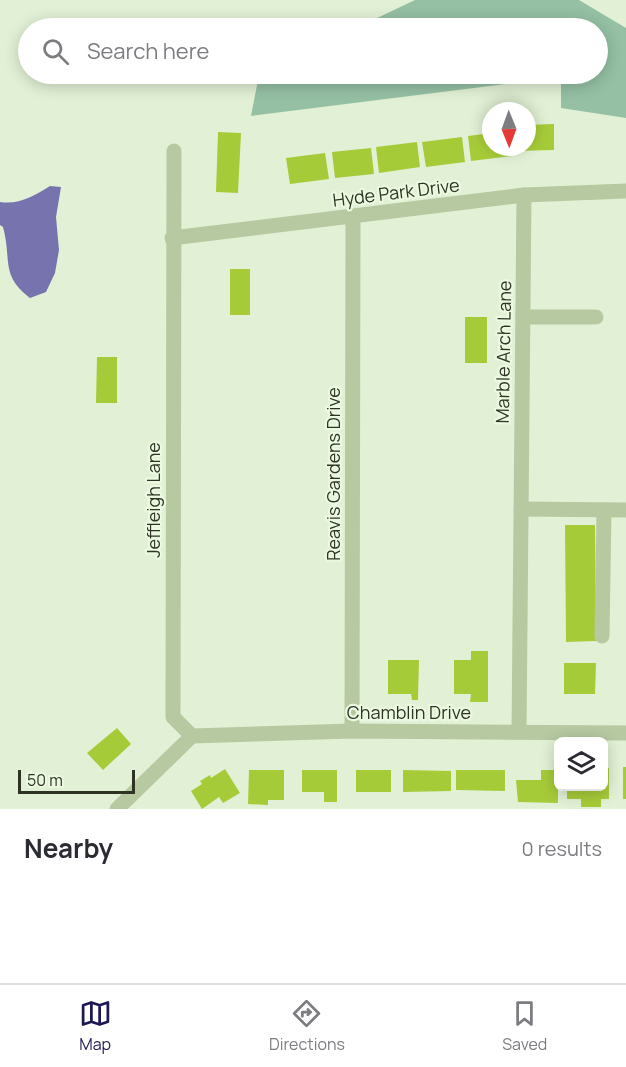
<!DOCTYPE html>
<html lang="en">
<head>
<meta charset="utf-8">
<style>
  :root { --surface:#fff; --page:#f7f7f7; --text:#2b2b33; --muted:#7c7c81; --line:#e1e1e2; --accent:#1d1955 }
  body { margin:0; font-family:Manrope,sans-serif; background:var(--page); color:var(--text) }
  .controls { position:absolute; right:18px; bottom:18px; display:grid; overflow:hidden; border-radius:9px; box-shadow:0 3px 15px #0003 }
  .controls button { width:54px; height:54px; display:grid; place-items:center; padding:0; border:0; border-bottom:2px solid var(--line); background:var(--surface); color:var(--text); font:30px sans-serif }
  .compass { position:absolute; left:482px; top:102px; width:54px; height:54px; border-radius:50%; background:var(--surface); box-shadow:0 3px 15px #0003; rotate:179deg }
  .scale { position:absolute; left:18px; bottom:15px; width:117px; box-sizing:border-box; padding-left:6px; border:3px solid #2e3324; border-top:0; font-size:16px; line-height:21px; white-space:nowrap; color:#2e3324; -webkit-text-stroke:4px #ecf9e1; paint-order:stroke }
  .list { margin:0; padding:0; list-style:none }
  h2 { display:flex; justify-content:space-between; align-items:center; height:78px; margin:0; padding:0 24px; font-size:26px }
  h2 small { font-size:20px; font-weight:400; color:var(--muted) }
  .icon { flex:none; width:33px; height:33px; fill:none; stroke:currentColor; stroke-width:2; stroke-linecap:round; stroke-linejoin:round }
  .map { position:relative; flex:none; width:626px; height:809px; overflow:hidden }
  .search { position:absolute; background:var(--surface); box-shadow:0 3px 15px #0003; left:18px; right:18px; top:18px; height:66px; display:flex; align-items:center; gap:15px; box-sizing:border-box; padding:0 21px; border-radius:33px; color:var(--muted); font-size:22px }
  .sheet { height:174px; background:var(--surface) }
  nav { display:flex; justify-content:space-around; align-items:center; box-sizing:border-box; height:84px; border-top:2px solid var(--line); background:var(--surface); font-size:16px; color:var(--muted) }
  nav a { display:grid; justify-items:center; gap:3px }
  nav .on { color:var(--accent) }
  .map>svg:first-child { display:block }
  .green { fill:#95c0a4 }
  .water { fill:#7673af }
  .building { fill:#a6cb39 }
  .lines { fill:none; stroke-linecap:round; stroke-linejoin:round }
  .minor { stroke:#b6c9a1; stroke-width:15 }
  .labels { text-anchor:middle; dominant-baseline:central; stroke-width:4.5; stroke-linejoin:round; paint-order:stroke }
  .street-label { font-size:18px; fill:#2e3324; stroke:#ecf9e1 }
</style>
</head>
<body>
<div class="map">
<svg width="626" height="809" viewBox="0 0 626 809">
  <rect width="100%" height="100%" fill="#e2f1d5"/>
  <!-- green -->
  <polygon class="green" points="579,0 626,28 626,118 561,108 561,77 251,116 258,80 264,74 598,74 598,28 356,28 415,0"/>
  <!-- water -->
  <path class="water" d="M 50,186 L 61,187 L 56,217 L 59,250 L 55,273 L 46,292 L 30,298 C 0,275 12,260 3,227 L 0,225 L 0,202 C 19,205 34,196 50,186 Z"/>
  <!-- building -->
  <g class="building">
    <polygon points="554,124 554,150 515,151 515,147 527,147 527,125"/>
    <polygon points="218,132 241,133 238,193 216,192"/>
    <polygon points="491,133 491,147 510,147 511,156 471,161 468,136"/>
    <polygon points="462,137 465,162 426,167 422,142"/>
    <polygon points="417,142 420,167 379,173 376,147"/>
    <polygon points="371,148 374,174 335,178 332,152"/>
    <polygon points="325,153 329,179 290,184 286,158"/>
    <rect x="230" y="269" width="20" height="46"/>
    <rect x="465" y="317" width="22" height="46"/>
    <polygon points="97,357 117,357 117,403 96,403"/>
    <polygon points="565,525 595,525 596,641 566,642"/>
    <polygon points="471,651 488,651 488,702 470,702 471,694 454,694 454,660 471,660"/>
    <polygon points="388,660 419,660 418,700 412,700 411,694 388,694"/>
    <polygon points="564,663 596,663 595,694 564,694"/>
    <polygon points="117,728 131,744 103,770 87,753"/>
    <rect x="623" y="767" width="3" height="32"/>
    <polygon points="604,768 609,768 609,799 601,799 601,807 581,807 581,799 567,799 567,786 604,786"/>
    <polygon points="225,769 240,793 223,803 219,797 202,809 191,791 202,784 200,781 210,775 211,778"/>
    <polygon points="249,770 284,770 284,800 268,800 268,805 248,804"/>
    <polygon points="302,770 337,770 337,802 324,802 324,792 302,792"/>
    <rect x="356" y="770" width="35" height="22"/>
    <polygon points="403,770 451,771 451,791 403,792"/>
    <polygon points="456,770 505,770 505,791 456,790"/>
    <polygon points="541,770 558,770 558,803 518,802 516,780 541,780"/>
  </g>
  <g class="lines">
    <!-- minor -->
    <g class="minor">
      <polyline points="172,238 524,195 626,191"/>
      <polyline points="523,317 596,317"/>
      <polyline points="521,509 626,510"/>
      <polyline points="602,636 604,510"/>
      <polyline points="352,731 353,218"/>
      <polyline points="519,732 524,195"/>
      <polyline points="192,736 352,731 626,733"/>
      <polyline points="117,809 192,736 173,717 174,151"/>
    </g>
  </g>
  <g class="labels">
    <!-- street labels -->
    <g class="street-label">
      <text transform="translate(396 192) rotate(-7)">Hyde Park Drive</text>
      <text transform="translate(503 352) rotate(-89)">Marble Arch Lane</text>
      <text transform="translate(333 474) rotate(-90)">Reavis Gardens Drive</text>
      <text transform="translate(153 500) rotate(-90)">Jeffleigh Lane</text>
      <text x="409" y="712">Chamblin Drive</text>
    </g>
  </g>
</svg>
<div class="controls">
<button><svg class="icon" aria-label="layers" viewBox="0 0 24 24"><path d="M12 4l9 5-9 5-9-5zM3 14l9 5 9-5"/></svg></button>
</div>
<svg class="compass" viewBox="-18 -18 36 36"><path d="M0-13l5 13h-10z" fill="#e53935"/><path d="M0 13l5-13h-10z" fill="#7c7c81"/></svg>
<div class="scale">50 m</div>
<div class="search"><svg class="icon" aria-label="search" viewBox="0 0 24 24"><circle cx="10" cy="10" r="6"/><path d="M15 15l6 6"/></svg>Search here</div>
</div>
<section class="sheet">
<h2>Nearby<small>0 results</small></h2>
<ul class="list">
</ul>
</section>
<nav>
<a class="on"><svg class="icon" aria-label="map" viewBox="0 0 24 24"><path d="M3 6l6-2 6 2 6-2v14l-6 2-6-2-6 2zM9 4v14M15 6v14"/></svg>Map</a>
<a><svg class="icon" aria-label="directions" viewBox="0 0 24 24"><path d="M12 3l9 9-9 9-9-9zM9 14v-3h6M13 9l2 2-2 2"/></svg>Directions</a>
<a><svg class="icon" aria-label="saved" viewBox="0 0 24 24"><path d="M7 4h10v16l-5-4-5 4z"/></svg>Saved</a>
</nav>
</body>
</html>
